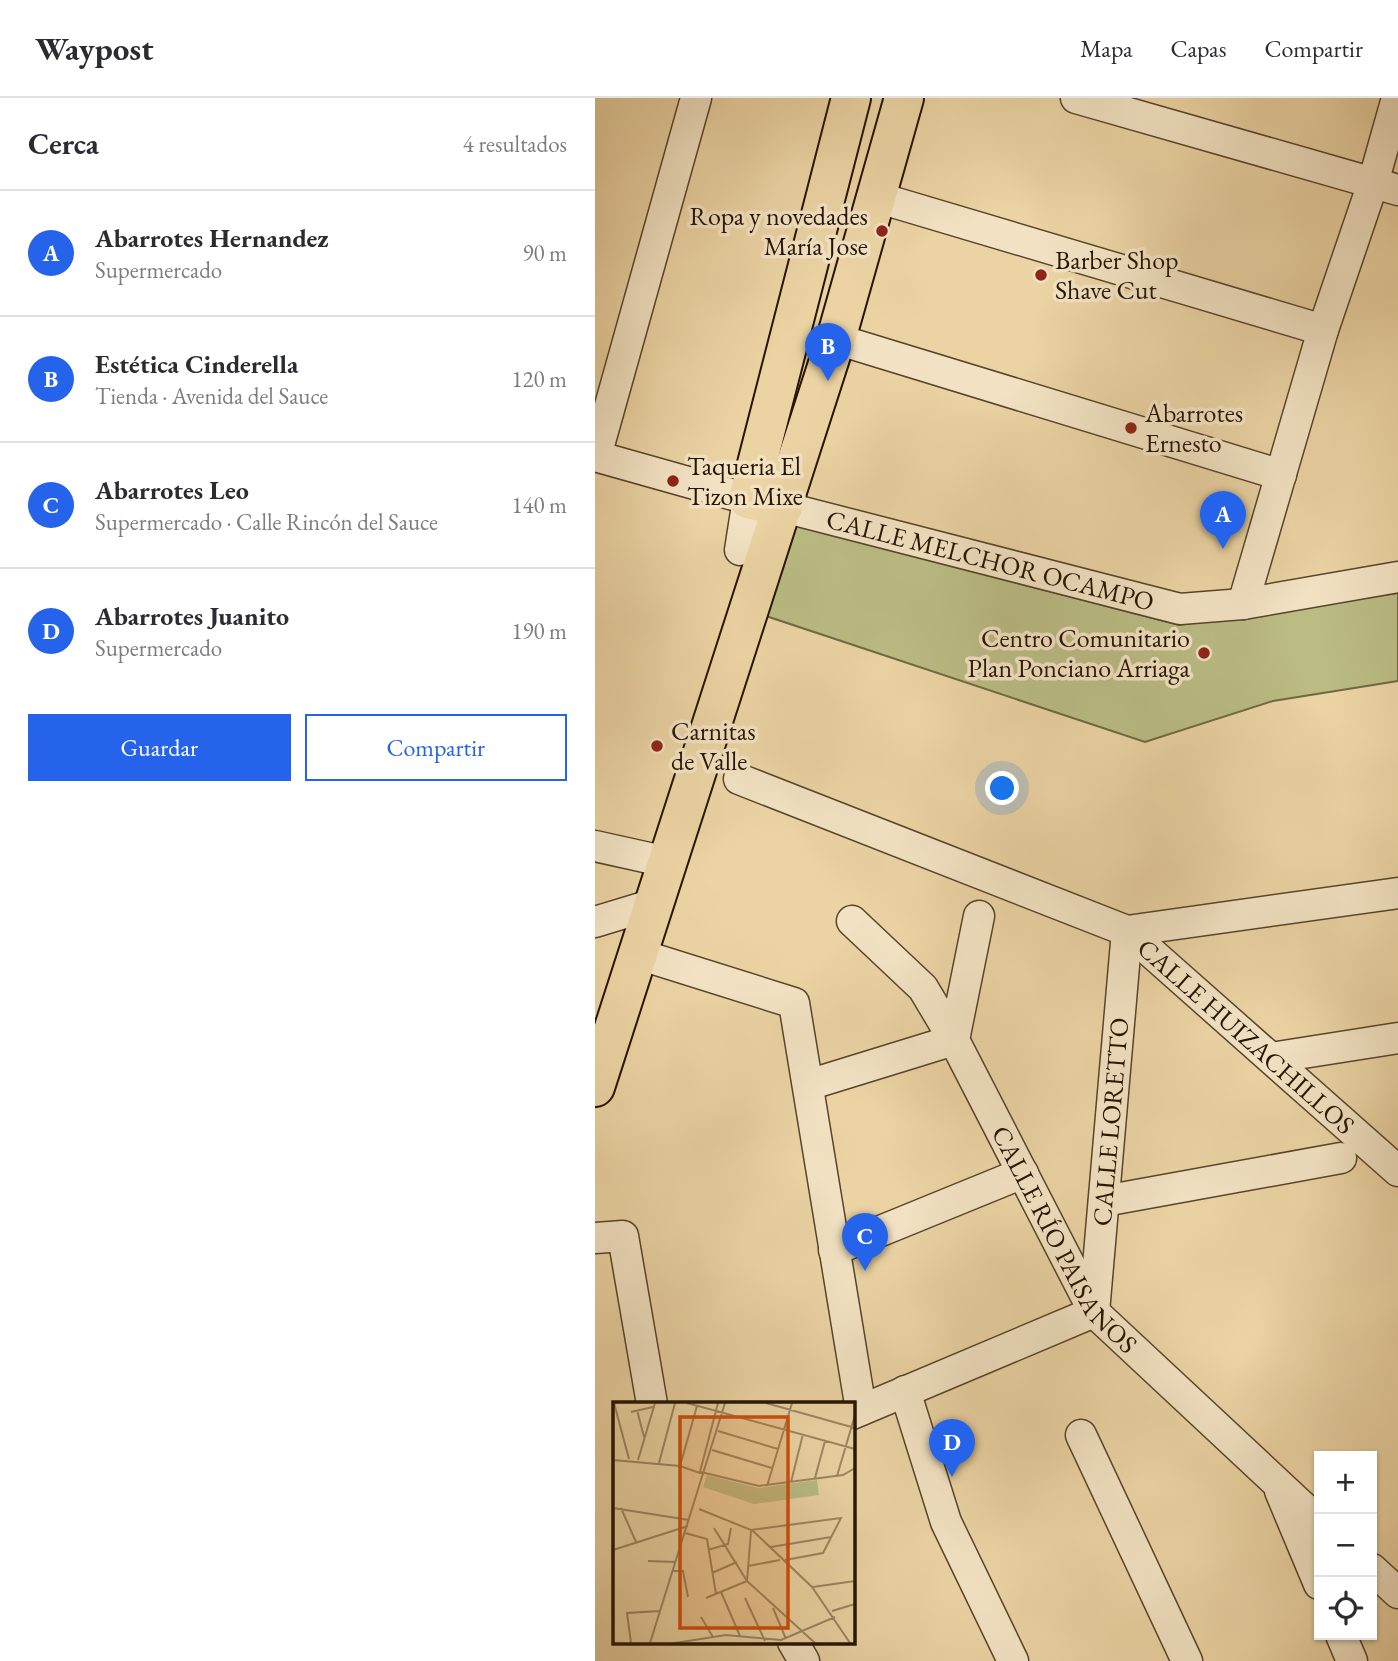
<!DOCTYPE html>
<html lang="es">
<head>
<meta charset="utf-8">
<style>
  :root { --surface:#fff; --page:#f2f2f3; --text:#2b2b33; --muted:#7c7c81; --line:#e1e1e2; --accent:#2563eb }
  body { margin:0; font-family:"EB Garamond",serif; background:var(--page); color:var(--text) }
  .controls { position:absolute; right:21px; bottom:21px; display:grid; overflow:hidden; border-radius:0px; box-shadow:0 2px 5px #0004 }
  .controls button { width:63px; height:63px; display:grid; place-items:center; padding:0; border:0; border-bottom:2px solid var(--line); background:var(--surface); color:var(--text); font:35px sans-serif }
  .you { position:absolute; left:408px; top:691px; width:24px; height:24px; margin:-18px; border:5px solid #fff; border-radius:50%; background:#1a73e8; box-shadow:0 0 0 10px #1a73e833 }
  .badge { display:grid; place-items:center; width:46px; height:46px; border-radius:50%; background:var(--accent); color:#fff; font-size:23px; font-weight:700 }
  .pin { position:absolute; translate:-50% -58px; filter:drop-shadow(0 2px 4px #0008) }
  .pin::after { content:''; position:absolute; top:37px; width:24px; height:21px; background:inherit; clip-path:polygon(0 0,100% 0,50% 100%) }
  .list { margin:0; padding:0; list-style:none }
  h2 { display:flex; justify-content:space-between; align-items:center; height:91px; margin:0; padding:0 28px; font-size:30px }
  h2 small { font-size:23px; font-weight:400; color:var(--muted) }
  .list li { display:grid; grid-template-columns:46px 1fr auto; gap:21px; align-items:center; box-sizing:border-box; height:126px; padding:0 28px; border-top:2px solid var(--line) }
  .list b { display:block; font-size:26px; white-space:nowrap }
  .list p { margin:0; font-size:23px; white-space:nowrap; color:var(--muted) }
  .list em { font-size:23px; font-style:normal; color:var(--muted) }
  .actions { display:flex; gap:14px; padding:21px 28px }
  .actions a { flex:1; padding:16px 0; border:2px solid var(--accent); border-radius:0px; text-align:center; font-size:24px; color:var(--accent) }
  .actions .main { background:var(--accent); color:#fff }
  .icon { flex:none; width:38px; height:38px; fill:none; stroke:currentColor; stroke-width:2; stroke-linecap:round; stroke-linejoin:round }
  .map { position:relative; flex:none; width:803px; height:1563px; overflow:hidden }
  header { display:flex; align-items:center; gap:42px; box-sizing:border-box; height:98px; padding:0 35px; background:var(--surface); border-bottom:2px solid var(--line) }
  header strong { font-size:33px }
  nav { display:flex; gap:38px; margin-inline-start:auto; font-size:24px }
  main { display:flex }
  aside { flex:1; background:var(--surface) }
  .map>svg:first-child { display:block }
  .green { fill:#babc84; stroke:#706843; stroke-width:2 }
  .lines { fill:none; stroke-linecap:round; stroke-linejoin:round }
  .minor-casing { stroke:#57442a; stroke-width:33 }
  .major-casing { stroke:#261402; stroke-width:42 }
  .minor { stroke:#f2e2c3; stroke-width:30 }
  .major { stroke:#ebd3a3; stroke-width:38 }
  .poi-dot { fill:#8f2418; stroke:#f2e2c3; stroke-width:2.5 }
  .labels { text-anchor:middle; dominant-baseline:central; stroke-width:7; stroke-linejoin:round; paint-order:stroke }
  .poi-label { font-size:26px; fill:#261402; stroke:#f2e2c3; text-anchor:start }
  .street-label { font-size:26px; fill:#261402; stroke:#f2e2c3 }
  .inset-road { fill:none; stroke:#9c8763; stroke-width:2 }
  .view { fill:#cb4f0a; fill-opacity:0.15; stroke:#cb4f0a; stroke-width:3.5 }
  .inset-edge { fill:none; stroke:#261402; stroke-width:3.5 }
</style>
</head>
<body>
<header>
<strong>Waypost</strong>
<nav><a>Mapa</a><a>Capas</a><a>Compartir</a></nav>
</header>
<main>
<aside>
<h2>Cerca<small>4 resultados</small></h2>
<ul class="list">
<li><span class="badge">A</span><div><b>Abarrotes Hernandez</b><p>Supermercado</p></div><em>90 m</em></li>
<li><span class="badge">B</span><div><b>Estética Cinderella</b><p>Tienda · Avenida del Sauce</p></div><em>120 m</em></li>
<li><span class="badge">C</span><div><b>Abarrotes Leo</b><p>Supermercado · Calle Rincón del Sauce</p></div><em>140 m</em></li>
<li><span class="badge">D</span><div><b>Abarrotes Juanito</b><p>Supermercado</p></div><em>190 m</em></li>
</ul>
<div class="actions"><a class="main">Guardar</a><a>Compartir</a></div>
</aside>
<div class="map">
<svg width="803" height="1563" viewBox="0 0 803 1563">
  <rect width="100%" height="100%" fill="#ebd3a3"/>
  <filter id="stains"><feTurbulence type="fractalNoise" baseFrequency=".00286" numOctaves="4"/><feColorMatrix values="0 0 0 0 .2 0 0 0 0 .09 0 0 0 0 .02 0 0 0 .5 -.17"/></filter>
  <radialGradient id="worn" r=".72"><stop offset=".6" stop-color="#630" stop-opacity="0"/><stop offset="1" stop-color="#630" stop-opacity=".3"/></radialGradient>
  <!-- green -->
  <polygon class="green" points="201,427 584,527 803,495 803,583 678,603 550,644 171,518"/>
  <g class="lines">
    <defs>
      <g id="minor">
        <polyline points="481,0 803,92"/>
        <polyline points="281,99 728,232"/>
        <polyline points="241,241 686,377"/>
        <polyline points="0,358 153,401 145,452"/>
        <polyline points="1,358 101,0"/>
        <path id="s1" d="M 188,409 L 585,511 L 648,506 L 803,479"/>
        <polyline points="648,506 728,232 778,85 802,0"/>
        <polyline points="144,681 532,833 803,795"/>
        <polyline points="0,748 72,764"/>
        <path id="s2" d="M 257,823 L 328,890 L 359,942 L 499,1214 L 724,1424"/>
        <polyline points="0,824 59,806"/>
        <path id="s3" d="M 532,833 L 803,1073"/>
        <polyline points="43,856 199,905 266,1312"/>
        <polyline points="676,960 803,940"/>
        <polyline points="213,987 359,942 384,818"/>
        <polyline points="509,1103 746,1060"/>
        <polyline points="0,1140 28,1138 57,1306"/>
        <polyline points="239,1152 428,1075"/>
        <path id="s4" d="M 499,1214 L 532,833"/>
        <polyline points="310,1293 351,1424 418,1563"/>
        <polyline points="257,1316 499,1214"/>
        <polyline points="486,1337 592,1563"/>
        <polyline points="685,1393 724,1486"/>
        <polyline points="777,1471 803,1495"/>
        <polyline points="746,1537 757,1563"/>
        <polyline points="198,1544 209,1563"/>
      </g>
      <g id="major">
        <polyline points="188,409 153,401 256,0"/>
        <polyline points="0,989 241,241 309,0"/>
      </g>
    </defs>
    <!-- minor casing -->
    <use href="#minor" class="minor-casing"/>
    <!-- major casing -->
    <use href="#major" class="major-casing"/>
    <!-- minor -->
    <use href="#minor" class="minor"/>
    <!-- major -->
    <use href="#major" class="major"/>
  </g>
  <!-- markers -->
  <g class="poi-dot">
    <circle cx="287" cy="133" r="7"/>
    <circle cx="446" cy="177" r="7"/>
    <circle cx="536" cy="330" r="7"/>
    <circle cx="78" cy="383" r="7"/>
    <circle cx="609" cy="555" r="7"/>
    <circle cx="62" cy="648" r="7"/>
  </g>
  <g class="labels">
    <!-- poi labels -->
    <g class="poi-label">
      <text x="273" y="118" text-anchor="end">Ropa y novedades<tspan x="273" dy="30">María Jose</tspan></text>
      <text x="460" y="162">Barber Shop<tspan x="460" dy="30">Shave Cut</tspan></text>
      <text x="550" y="315">Abarrotes<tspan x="550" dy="30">Ernesto</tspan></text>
      <text x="92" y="368">Taqueria El<tspan x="92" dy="30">Tizon Mixe</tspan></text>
      <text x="595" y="540" text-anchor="end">Centro Comunitario<tspan x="595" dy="30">Plan Ponciano Arriaga</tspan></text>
      <text x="76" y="633">Carnitas<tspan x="76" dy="30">de Valle</tspan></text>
    </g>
    <!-- street labels -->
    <g class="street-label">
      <text stroke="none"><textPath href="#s1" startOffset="214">CALLE MELCHOR OCAMPO</textPath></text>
      <text stroke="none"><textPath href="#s3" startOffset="159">CALLE HUIZACHILLOS</textPath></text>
      <text stroke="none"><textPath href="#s4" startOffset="191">CALLE LORETTO</textPath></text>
      <text stroke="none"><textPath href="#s2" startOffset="387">CALLE RÍO PAISANOS</textPath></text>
    </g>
  </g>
  <!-- overview -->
  <g transform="translate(18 1304)">
    <rect width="242" height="242" fill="#ebd3a3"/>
    <path d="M 94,73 L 145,86 L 204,78 L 206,93 L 141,102 L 90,85 Z" fill="#babc84"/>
    <path class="inset-road" d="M 1,1 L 16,57M 74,1 L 242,47M 153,1 L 242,26M 24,8 L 31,35M 18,10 L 40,5M 105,29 L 165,47M 99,48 L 159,66M 0,58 L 67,64 L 87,71M 25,58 L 42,1M 46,61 L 62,1M 67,64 L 84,4M 92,71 L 146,84 L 230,73 L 242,66M 92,71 L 87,70 L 105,1M 224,74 L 242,13M 202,76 L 212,39M 178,80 L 190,32M 154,84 L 179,1M 0,106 L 76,118M 8,106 L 23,140M 86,107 L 138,128 L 228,116 L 210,151 L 172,158M 101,126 L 134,179 L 202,241M 139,128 L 199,185 L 237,241M 72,131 L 94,137 L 103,192M 158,145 L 218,135M 0,148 L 75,124M 95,148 L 115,142 L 118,126M 35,159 L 62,160M 135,164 L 167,158M 60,169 L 70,169 L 75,195M 99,171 L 124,160M 134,179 L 138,129M 200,185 L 242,179M 108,190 L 127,234M 93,196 L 134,179M 132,196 L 152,239M 160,206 L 173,237M 219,209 L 242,202M 88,215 L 100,235M 18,241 L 14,211 L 47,209M 37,241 L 112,1M 62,241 L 113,233 L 168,238 L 222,215"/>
    <path class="view" d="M 67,15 L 175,15 L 175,226 L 67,226 Z"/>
    <rect width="242" height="242" class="inset-edge"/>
  </g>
  <rect width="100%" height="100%" filter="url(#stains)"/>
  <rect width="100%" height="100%" fill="url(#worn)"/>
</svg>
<div class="controls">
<button>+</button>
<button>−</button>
<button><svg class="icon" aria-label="locate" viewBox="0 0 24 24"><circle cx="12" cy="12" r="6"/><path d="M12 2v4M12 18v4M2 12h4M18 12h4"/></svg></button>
</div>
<div class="you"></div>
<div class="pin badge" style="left:628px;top:451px">A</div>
<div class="pin badge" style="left:233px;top:283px">B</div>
<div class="pin badge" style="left:270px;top:1173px">C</div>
<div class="pin badge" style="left:357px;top:1379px">D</div>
</div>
</main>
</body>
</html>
